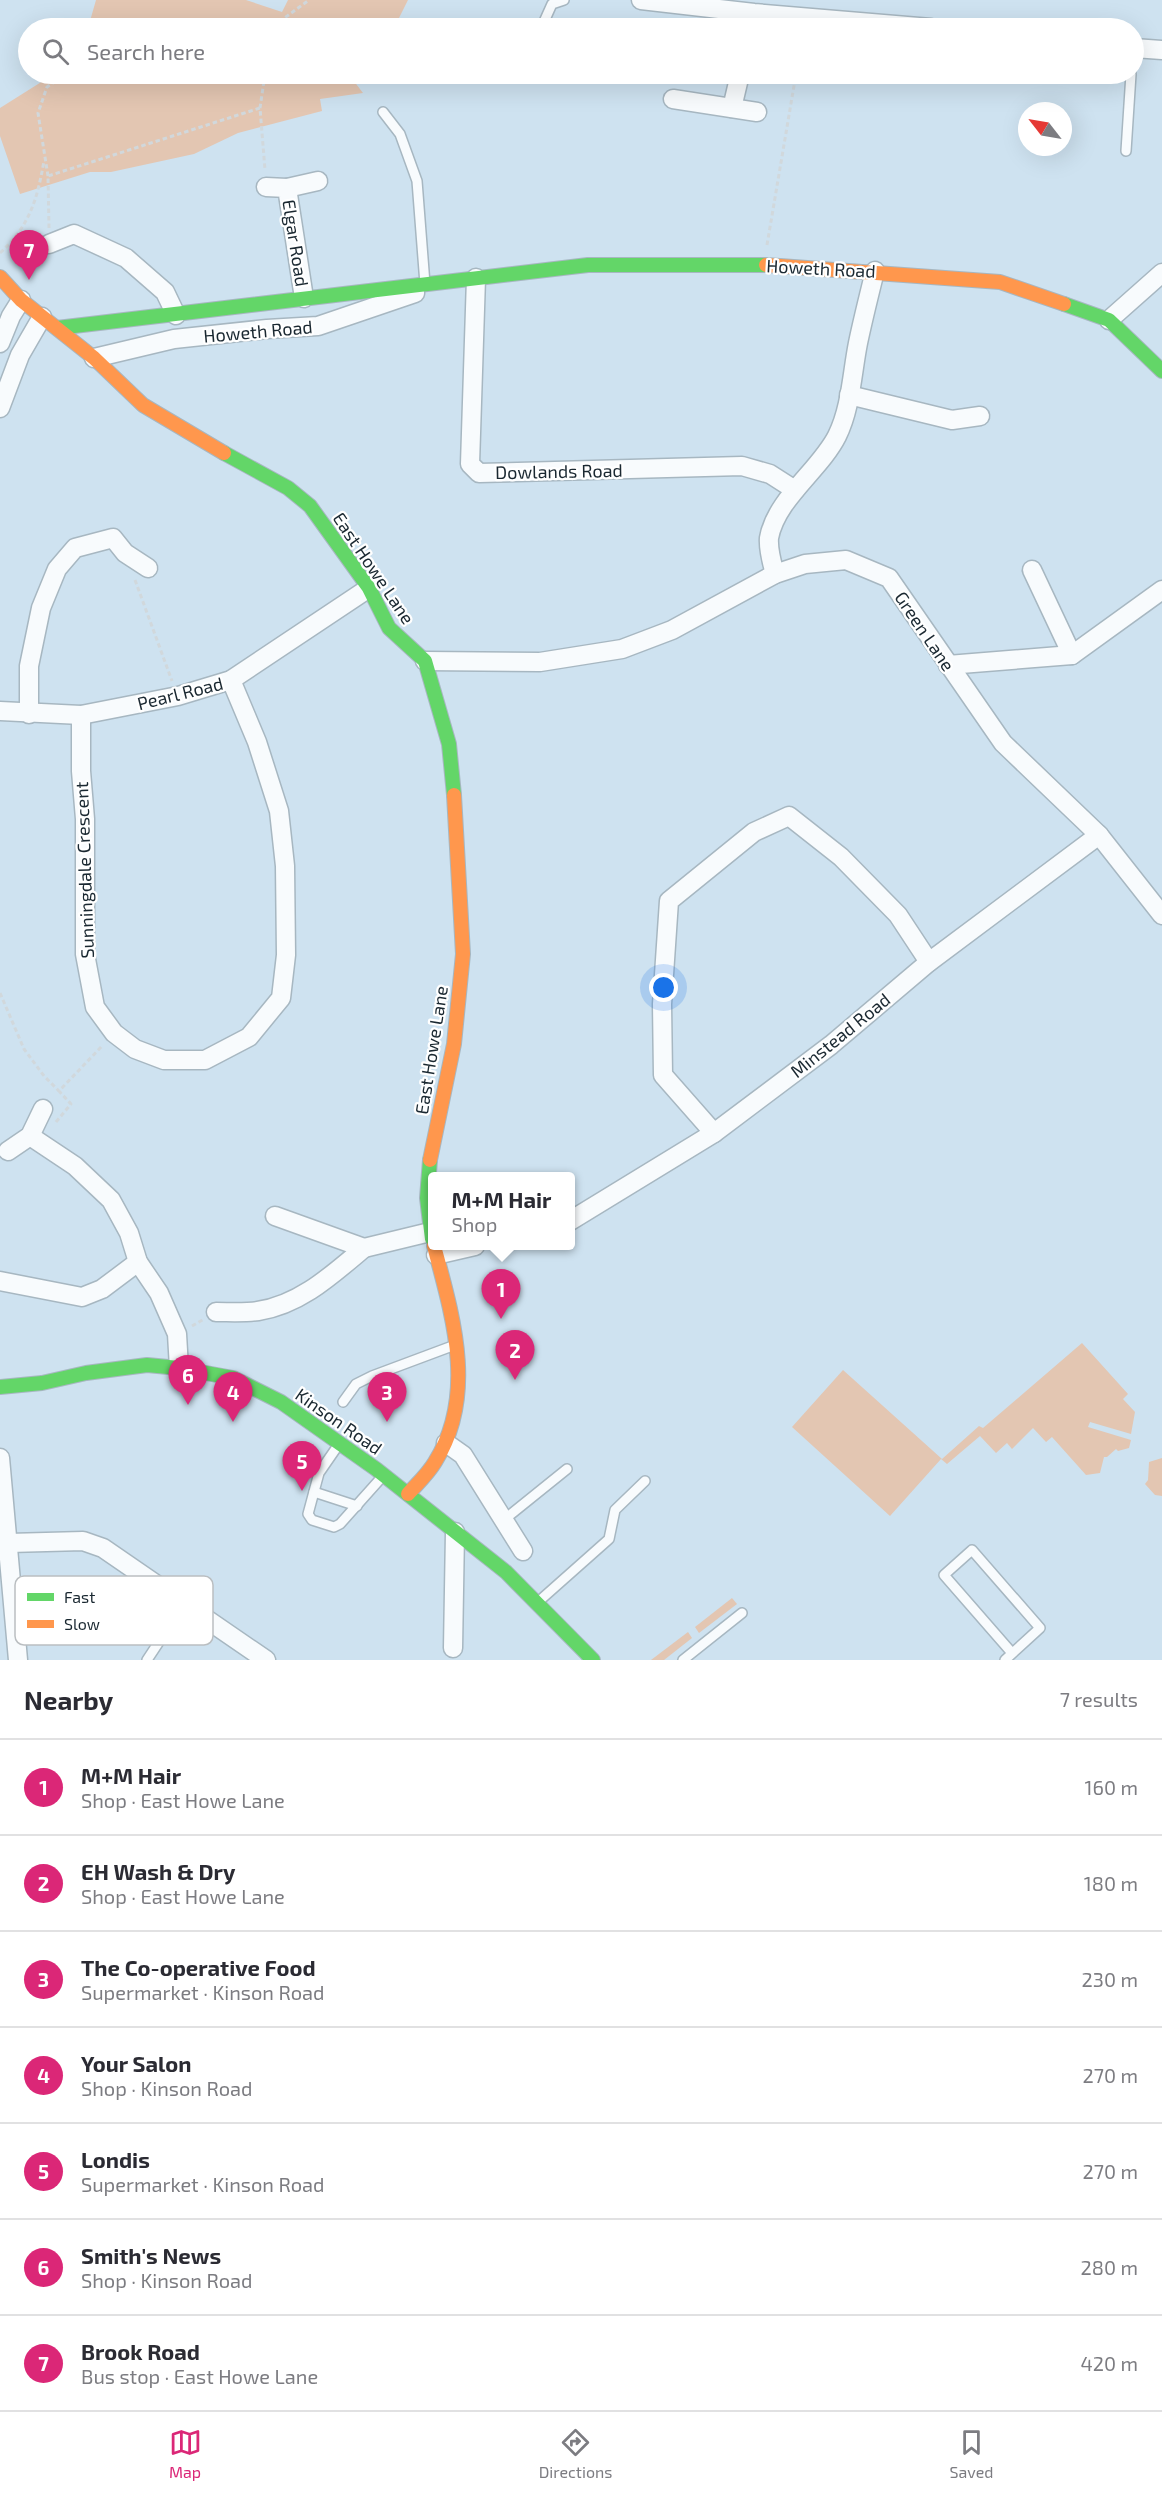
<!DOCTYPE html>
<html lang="en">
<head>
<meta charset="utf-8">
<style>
  :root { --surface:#fff; --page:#f7f7f7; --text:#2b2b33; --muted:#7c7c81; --line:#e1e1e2; --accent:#db2777 }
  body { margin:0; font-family:"Exo 2",sans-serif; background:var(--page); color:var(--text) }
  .compass { position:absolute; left:1018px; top:102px; width:54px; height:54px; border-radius:50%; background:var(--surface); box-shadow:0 6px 24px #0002; rotate:301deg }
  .you { position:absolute; left:664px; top:988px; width:21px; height:21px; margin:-15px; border:4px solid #fff; border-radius:50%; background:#1a73e8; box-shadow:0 0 0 9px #1a73e833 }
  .badge { display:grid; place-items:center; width:39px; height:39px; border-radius:50%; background:var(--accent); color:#fff; font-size:20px; font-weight:700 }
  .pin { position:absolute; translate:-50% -50px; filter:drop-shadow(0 2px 3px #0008) }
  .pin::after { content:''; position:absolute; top:32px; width:21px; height:18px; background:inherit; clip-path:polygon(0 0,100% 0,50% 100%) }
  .popup { position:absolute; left:428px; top:1172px; width:147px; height:78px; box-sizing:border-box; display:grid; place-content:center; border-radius:6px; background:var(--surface); filter:drop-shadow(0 2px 4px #0005); font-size:20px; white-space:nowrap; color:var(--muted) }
  .popup b { font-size:22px; color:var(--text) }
  .popup::after { content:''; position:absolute; left:50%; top:100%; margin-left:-12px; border:12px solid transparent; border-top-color:var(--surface) }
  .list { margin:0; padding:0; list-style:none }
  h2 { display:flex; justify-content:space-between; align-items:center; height:78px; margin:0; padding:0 24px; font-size:26px }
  h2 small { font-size:20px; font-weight:400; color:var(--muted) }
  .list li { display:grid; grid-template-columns:39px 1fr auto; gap:18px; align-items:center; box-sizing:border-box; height:96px; padding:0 24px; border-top:2px solid var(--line) }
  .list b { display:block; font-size:22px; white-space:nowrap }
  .list p { margin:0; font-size:20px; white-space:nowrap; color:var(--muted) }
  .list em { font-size:20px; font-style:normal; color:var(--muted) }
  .icon { flex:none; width:33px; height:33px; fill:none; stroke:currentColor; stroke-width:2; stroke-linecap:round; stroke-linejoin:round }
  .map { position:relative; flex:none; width:1162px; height:1660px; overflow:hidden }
  .search { position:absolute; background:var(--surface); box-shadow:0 6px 24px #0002; left:18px; right:18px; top:18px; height:66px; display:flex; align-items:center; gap:15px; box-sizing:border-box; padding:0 21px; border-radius:33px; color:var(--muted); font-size:22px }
  .sheet { height:750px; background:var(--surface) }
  nav { display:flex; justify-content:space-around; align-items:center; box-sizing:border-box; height:84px; border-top:2px solid var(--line); background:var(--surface); font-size:16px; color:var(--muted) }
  nav a { display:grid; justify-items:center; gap:3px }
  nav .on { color:var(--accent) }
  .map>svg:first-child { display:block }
  .green { fill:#e3c6b2 }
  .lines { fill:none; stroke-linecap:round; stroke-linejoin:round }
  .lane-casing { stroke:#a7b7c1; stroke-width:12 }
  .street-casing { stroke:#a7b7c1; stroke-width:21 }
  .fast-casing { stroke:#a7b7c1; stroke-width:16 }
  .slow-casing { stroke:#a7b7c1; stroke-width:16 }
  .path { stroke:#d1d8dc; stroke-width:3; stroke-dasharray:4.5 3; stroke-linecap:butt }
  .lane { stroke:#f8fbfd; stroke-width:9 }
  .street { stroke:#f8fbfd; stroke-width:18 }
  .fast { stroke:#63d668; stroke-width:14 }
  .slow { stroke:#ff974d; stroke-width:14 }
  .labels { text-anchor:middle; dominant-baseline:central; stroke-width:4.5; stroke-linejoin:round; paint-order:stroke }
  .street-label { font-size:18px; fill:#1a2831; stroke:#fff }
  .key { fill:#fff; stroke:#babec1; stroke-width:1.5 }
  .key-label { font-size:16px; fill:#1a2831 }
</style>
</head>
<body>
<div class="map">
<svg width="1162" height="1660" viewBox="0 0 1162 1660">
  <rect width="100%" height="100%" fill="#cee2f0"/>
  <!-- green -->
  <g class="green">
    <polygon points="96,0 246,0 282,12 288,0 408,0 394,28 88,28"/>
    <polygon points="54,74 353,74 350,76 363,93 320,99 322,111 238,133 194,154 111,172 90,172 20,194 0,136 0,108"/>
    <polygon points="1082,1343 1128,1394 1123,1399 1135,1412 1131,1434 1090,1422 1088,1427 1131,1440 1129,1448 1118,1451 1116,1449 1107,1457 1104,1457 1100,1473 1086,1475 1052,1437 1046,1442 1033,1428 1012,1449 1007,1443 996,1453 980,1436 947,1464 941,1459 890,1516 792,1427 843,1370 942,1459 979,1426 983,1428"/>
    <polygon points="1162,1458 1162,1496 1155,1495 1145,1484 1148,1480 1149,1462"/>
    <polygon points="732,1598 737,1604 699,1633 695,1627"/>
    <polygon points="688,1632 692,1638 664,1660 651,1660"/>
  </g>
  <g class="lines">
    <defs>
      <g id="lane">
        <polyline points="543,24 552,4 564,0"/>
        <polyline points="383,112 400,134 417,181 425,284"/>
        <polyline points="1126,151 1131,74"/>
        <polyline points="343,1402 356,1384 372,1376 455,1345"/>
        <polyline points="339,1444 319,1473 308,1514 312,1520 334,1527 340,1524 382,1477"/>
        <polyline points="314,1492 357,1506"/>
        <polyline points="505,1519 567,1469"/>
        <polyline points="538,1602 609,1539 615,1510 645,1481"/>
        <polyline points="147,1660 184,1604"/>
        <polyline points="683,1660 742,1613"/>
        <polyline points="1005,1660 1040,1628 972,1550 944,1575 1012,1653"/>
      </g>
      <g id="street">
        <polyline points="641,0 754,13 931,28"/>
        <polyline points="1134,48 1162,50"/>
        <polyline points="673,99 757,112"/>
        <polyline points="732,108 740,74"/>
        <polyline points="266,187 287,188 304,298"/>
        <polyline points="287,188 318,181"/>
        <polyline points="49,244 74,234 126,258 165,292 176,315"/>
        <polyline points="476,278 470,464 479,473 742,466 770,474 795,490"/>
        <polyline points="1109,320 1162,273"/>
        <polyline points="0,343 11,316 21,300"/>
        <polyline points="94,358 174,339 267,329 318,326 415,293"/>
        <polyline points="849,395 952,420 980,416"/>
        <polyline points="0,408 20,355 42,317"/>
        <polyline points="1032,570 1072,655"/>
        <path d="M 775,574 C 772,563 768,550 769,538 C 776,499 820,470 837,436 C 851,408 852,373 858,343 C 863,319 869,295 875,271"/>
        <polyline points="425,661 540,662 622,649 672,630 775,574 805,564 846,560 889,578 1003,743 1099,835 1162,915"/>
        <polyline points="948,665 1072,655 1162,590"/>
        <polyline points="0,711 81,715 178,696 231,680 369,588"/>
        <polyline points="29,714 29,666 41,608 57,569 75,548 113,538 125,553 148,568"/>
        <polyline points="81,715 81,771 85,819 85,954 95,1007 114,1033 135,1049 164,1060 205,1060 249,1037 281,998 286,955 285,866 279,811 257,742 231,680"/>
        <polyline points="714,1133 663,1075 662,1004 669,901 754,832 789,816 841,857 898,915 929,962"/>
        <polyline points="30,1136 75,1166 111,1200 129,1233 138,1262 159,1293 177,1334 179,1368"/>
        <polyline points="8,1151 30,1136 43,1109"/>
        <polyline points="275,1216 364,1248 430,1232"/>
        <polyline points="570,1221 714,1133 831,1045 929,962 1099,835"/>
        <polyline points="436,1255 475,1246"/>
        <polyline points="0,1281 82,1297 102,1289 138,1262"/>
        <path d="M 216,1312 C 230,1312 245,1313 258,1311 C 300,1305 333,1274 364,1248"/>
        <polyline points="446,1443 463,1455 523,1551"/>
        <polyline points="0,1458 18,1660"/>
        <polyline points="9,1543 83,1541 103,1548 266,1660"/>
        <polyline points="453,1648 455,1532"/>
      </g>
      <g id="fast">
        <polyline points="1064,304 1109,320 1162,371"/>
        <polyline points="57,328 588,265 766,265"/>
        <polyline points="224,453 288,488 310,506 369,588 389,628 425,661 449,744 454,795"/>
        <polyline points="430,1160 427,1198 432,1239"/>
        <polyline points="0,1387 42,1383 86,1373 147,1365 179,1368 233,1378 281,1402 376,1469 506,1572 593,1660"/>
      </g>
      <g id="slow">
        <polyline points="766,265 1000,282 1064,304"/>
        <polyline points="0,277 21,300 94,358 143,405 224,453"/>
        <polyline points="430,1160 454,1044 463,954 454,795"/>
        <path d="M 408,1494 C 417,1484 428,1474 435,1462 C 477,1395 453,1317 434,1246"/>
      </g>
    </defs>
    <!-- lane casing -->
    <use href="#lane" class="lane-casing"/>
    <!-- street casing -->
    <use href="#street" class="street-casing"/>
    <!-- fast casing -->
    <use href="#fast" class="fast-casing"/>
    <!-- slow casing -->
    <use href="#slow" class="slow-casing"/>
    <!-- path -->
    <g class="path">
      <polyline points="275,28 279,22 309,0"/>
      <polyline points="265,74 260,108 265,170"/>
      <polyline points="48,176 38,113 47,87 66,74"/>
      <polyline points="49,228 48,176 260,108"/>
      <polyline points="767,245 796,74"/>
      <path d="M 0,253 C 30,225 37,200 44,161"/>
      <polyline points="135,580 172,681"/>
      <polyline points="0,993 24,1049 44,1076 59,1091"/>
      <polyline points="56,1122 71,1104 59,1091 103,1045"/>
      <polyline points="192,1326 204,1319"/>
    </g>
    <!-- lane -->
    <use href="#lane" class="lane"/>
    <!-- street -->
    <use href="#street" class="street"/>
    <!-- fast -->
    <use href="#fast" class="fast"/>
    <!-- slow -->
    <use href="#slow" class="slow"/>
  </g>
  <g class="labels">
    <!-- street labels -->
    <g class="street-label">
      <text transform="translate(296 243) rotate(81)">Elgar Road</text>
      <text transform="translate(821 268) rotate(3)">Howeth Road</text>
      <text transform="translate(258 331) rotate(-5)">Howeth Road</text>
      <text transform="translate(559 471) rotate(-1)">Dowlands Road</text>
      <text transform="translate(374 568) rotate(56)">East Howe Lane</text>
      <text transform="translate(925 631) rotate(56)">Green Lane</text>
      <text transform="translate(180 693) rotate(-14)">Pearl Road</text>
      <text transform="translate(84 870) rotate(-92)">Sunningdale Crescent</text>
      <text transform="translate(840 1035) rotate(-39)">Minstead Road</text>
      <text transform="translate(431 1050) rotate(-81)">East Howe Lane</text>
      <text transform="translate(339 1421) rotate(35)">Kinson Road</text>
    </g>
  </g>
  <!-- legend -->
  <rect x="15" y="1576" width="198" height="69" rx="9" class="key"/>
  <rect x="27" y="1593" width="27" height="8" fill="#63d668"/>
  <rect x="27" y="1620" width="27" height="8" fill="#ff974d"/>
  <g class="key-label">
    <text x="64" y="1603">Fast</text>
    <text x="64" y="1630">Slow</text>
  </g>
</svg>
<svg class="compass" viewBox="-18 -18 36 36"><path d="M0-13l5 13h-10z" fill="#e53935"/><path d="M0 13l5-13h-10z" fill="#7c7c81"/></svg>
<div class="you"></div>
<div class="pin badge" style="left:501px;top:1319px">1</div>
<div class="popup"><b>M+M Hair</b>Shop</div>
<div class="pin badge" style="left:515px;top:1380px">2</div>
<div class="pin badge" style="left:387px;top:1422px">3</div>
<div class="pin badge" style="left:233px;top:1422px">4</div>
<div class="pin badge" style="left:302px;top:1491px">5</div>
<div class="pin badge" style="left:188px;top:1405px">6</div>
<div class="pin badge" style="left:29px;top:280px">7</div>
<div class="search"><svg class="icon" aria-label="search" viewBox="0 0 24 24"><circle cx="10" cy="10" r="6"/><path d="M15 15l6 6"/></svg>Search here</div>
</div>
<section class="sheet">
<h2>Nearby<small>7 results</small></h2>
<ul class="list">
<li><span class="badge">1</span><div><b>M+M Hair</b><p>Shop · East Howe Lane</p></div><em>160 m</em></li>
<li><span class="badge">2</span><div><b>EH Wash &amp; Dry</b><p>Shop · East Howe Lane</p></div><em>180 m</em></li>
<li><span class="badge">3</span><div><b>The Co-operative Food</b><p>Supermarket · Kinson Road</p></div><em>230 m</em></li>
<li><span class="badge">4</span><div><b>Your Salon</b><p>Shop · Kinson Road</p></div><em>270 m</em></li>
<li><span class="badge">5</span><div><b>Londis</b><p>Supermarket · Kinson Road</p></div><em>270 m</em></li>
<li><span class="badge">6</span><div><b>Smith's News</b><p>Shop · Kinson Road</p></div><em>280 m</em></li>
<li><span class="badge">7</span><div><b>Brook Road</b><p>Bus stop · East Howe Lane</p></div><em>420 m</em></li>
</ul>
</section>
<nav>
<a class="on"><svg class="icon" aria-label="map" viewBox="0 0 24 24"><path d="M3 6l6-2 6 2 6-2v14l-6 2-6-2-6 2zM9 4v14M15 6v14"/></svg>Map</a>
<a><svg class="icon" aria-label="directions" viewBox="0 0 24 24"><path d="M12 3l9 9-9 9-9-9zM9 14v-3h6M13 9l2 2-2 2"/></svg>Directions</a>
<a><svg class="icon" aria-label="saved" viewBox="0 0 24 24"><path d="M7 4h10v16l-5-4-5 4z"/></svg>Saved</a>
</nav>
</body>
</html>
